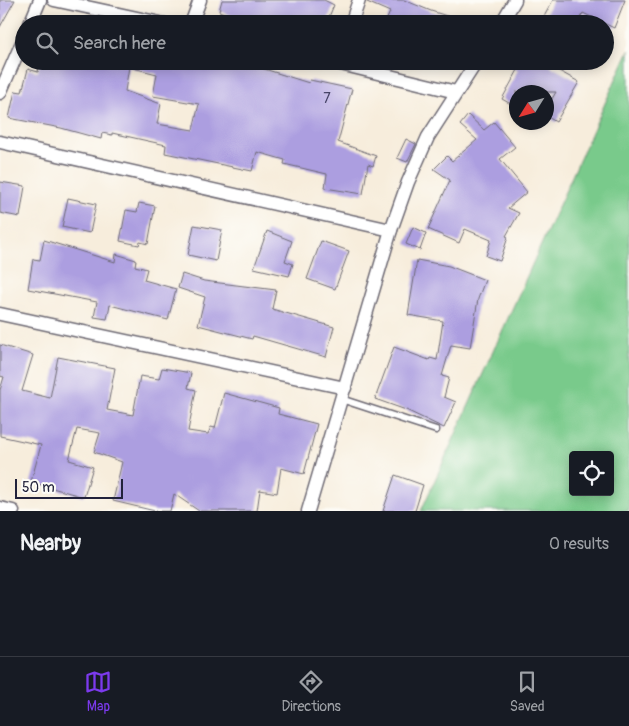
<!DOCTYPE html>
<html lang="en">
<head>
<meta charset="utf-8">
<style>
  :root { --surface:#171b24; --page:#242831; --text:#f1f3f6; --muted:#9ea1a6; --line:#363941; --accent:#7c3aed }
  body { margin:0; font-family:Pangolin,sans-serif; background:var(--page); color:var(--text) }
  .controls { position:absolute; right:15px; bottom:15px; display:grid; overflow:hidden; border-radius:5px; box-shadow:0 2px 12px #0003 }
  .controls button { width:45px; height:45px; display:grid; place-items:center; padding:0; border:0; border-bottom:1px solid var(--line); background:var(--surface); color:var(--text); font:25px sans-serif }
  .compass { position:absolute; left:509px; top:85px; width:45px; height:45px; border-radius:50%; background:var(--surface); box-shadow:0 2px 12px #0003; rotate:233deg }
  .scale { position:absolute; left:15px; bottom:12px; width:108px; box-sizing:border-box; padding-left:5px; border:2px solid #22223b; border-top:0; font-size:14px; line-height:18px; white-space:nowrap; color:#22223b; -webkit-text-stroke:4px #fdfcf7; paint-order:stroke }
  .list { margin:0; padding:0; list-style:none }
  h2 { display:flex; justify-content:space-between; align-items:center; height:65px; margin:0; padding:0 20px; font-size:21px }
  h2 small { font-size:16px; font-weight:400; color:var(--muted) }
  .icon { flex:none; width:28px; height:28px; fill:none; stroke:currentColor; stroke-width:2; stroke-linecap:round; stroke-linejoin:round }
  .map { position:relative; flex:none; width:629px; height:511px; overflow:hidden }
  .search { position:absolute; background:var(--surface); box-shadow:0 2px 12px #0003; left:15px; right:15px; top:15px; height:55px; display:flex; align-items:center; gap:12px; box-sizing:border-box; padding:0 18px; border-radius:28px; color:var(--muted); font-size:19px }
  .sheet { height:145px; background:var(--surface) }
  nav { display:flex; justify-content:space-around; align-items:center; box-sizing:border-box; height:70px; border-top:1px solid var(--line); background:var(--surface); font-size:14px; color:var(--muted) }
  nav a { display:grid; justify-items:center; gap:2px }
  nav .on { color:var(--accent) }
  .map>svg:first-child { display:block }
  .green { fill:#79ca8b; stroke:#4e7663; fill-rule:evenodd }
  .building { fill:#ac9ee0; fill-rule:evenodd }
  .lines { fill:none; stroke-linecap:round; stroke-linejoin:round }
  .service-casing { stroke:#6d6973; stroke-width:9 }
  .minor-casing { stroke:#6d6973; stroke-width:15 }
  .service { stroke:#fff; stroke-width:6 }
  .minor { stroke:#fff; stroke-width:12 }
  .labels { text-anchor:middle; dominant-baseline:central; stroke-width:4; stroke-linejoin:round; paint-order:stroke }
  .number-label { font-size:14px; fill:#444164 }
</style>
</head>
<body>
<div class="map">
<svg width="629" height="511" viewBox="0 0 629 511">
  <rect width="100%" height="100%" fill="#fdfcf7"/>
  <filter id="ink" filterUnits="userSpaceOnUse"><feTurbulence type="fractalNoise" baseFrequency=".02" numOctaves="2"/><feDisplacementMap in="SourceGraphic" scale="10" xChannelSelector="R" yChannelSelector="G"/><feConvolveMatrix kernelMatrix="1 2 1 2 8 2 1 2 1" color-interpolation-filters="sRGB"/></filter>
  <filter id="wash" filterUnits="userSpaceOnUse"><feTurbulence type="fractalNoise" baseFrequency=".0096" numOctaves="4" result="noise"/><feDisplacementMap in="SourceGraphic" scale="20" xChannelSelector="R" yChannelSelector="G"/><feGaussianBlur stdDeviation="1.12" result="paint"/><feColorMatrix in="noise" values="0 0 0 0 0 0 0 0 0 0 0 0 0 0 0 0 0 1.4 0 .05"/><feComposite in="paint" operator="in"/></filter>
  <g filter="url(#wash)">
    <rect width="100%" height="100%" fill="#f7eddc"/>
    <!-- green -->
    <path class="green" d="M 629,50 L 629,511 L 421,511 ZM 573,455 L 610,455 L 610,492 L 573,492 Z"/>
    <g id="blocks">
      <!-- building -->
      <g class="building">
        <polygon points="0,0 15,0 0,27"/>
        <polygon points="222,0 324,0 334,5 326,24 286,24 272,18 270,24 255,24 219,11"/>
        <polygon points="367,0 404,0 431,11 463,21 462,24 392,24 386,21 390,12 367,2"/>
        <polygon points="553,0 625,0 614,28 583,13 576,24 540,24"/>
        <path d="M 40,61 L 221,61 L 258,68 L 258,67 L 309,83 L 310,80 L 352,89 L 338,142 L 376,156 L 373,166 L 368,164 L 363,194 L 325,188 L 327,174 L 284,164 L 285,160 L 257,152 L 252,171 L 165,153 L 166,145 L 112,133 L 112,135 L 102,133 L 101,139 L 61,128 L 9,118 L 15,91 L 22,92 L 28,69 L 38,72 ZM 129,67 L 157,74 L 153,96 L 199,104 L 193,130 L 157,124 L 161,104 L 125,91 Z"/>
        <polygon points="502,61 541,61 579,82 556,122 546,116 546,109 556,92 516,92 516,107 502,99 518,70"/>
        <polygon points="468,115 484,130 494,122 515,147 500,159 527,192 508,208 519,213 506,236 508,237 500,261 486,256 491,240 465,229 459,243 428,229 450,180 434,169 447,156 452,161 477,140 460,125"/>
        <polygon points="406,139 416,144 407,162 397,158"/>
        <polygon points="0,182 25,186 20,217 0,213"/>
        <polygon points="68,198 96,204 90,233 62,227"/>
        <polygon points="139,203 155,206 148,244 140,242 139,245 120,241 126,210 137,212"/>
        <polygon points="194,225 222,230 216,261 188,255"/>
        <polygon points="413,227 426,233 420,250 406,244"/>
        <polygon points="267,231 292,241 285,261 293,264 289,276 254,268"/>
        <polygon points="44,240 115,262 116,254 136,260 135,266 147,269 144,280 176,289 168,320 110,305 107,319 94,317 97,302 28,289 33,259 40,260"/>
        <polygon points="321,241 349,251 335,289 307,279"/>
        <polygon points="417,260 449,266 485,280 478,299 470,348 451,345 442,376 449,378 444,397 456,402 444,428 406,410 375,399 394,347 429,360 430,358 437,360 443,321 408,315"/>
        <polygon points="182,274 204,281 276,290 272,309 334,327 326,357 253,336 252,339 198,325 205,297 178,288"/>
        <polygon points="0,345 33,355 22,391 50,398 58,357 115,368 107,410 133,415 140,376 159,379 162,368 191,373 188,388 196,390 188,431 208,434 211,427 215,428 224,393 279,408 278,414 317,424 304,474 281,468 277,493 260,490 257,511 199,511 174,494 170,511 155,511 113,501 122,462 94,452 100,433 77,429 69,460 93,467 84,497 31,482 41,445 0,436 0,390 4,377 0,376"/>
        <polygon points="395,475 423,485 415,511 383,511"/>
      </g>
    </g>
  </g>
  <g filter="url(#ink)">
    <use href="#blocks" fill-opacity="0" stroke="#6d6973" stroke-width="1"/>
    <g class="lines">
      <defs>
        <polyline id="service" points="341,399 436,430"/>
        <g id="minor">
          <polyline points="54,0 165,24"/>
          <polyline points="30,24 40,0"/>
          <polyline points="191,24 200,0"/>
          <polyline points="351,24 359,0"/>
          <polyline points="501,24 515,0"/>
          <polyline points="328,61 456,92"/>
          <polyline points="0,93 24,38"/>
          <polyline points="0,142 391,230"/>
          <polyline points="0,314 345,388"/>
          <polyline points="0,508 13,511"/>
          <polyline points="308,511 391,230 408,182 428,137 477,61"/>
        </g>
      </defs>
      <!-- service casing -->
      <use href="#service" class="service-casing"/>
      <!-- minor casing -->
      <use href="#minor" class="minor-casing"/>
      <!-- service -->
      <use href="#service" class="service"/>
      <!-- minor -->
      <use href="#minor" class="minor"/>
    </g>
  </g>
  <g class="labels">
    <!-- number labels -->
    <g class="number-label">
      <text x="327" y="98">7</text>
    </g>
  </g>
</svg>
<div class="controls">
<button><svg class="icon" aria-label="locate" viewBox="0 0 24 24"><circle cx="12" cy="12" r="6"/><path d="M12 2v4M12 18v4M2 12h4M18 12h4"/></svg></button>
</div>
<svg class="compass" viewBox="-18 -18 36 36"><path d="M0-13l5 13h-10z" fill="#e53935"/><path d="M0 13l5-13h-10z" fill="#9ea1a6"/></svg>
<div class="scale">50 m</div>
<div class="search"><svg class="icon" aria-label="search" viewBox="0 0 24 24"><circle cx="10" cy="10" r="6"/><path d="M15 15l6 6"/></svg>Search here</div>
</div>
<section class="sheet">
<h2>Nearby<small>0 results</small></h2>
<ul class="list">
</ul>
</section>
<nav>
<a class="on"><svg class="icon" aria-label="map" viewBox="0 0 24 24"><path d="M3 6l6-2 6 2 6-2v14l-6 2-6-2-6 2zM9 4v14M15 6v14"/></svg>Map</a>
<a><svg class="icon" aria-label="directions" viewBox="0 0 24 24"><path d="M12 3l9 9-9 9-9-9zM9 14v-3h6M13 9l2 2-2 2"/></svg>Directions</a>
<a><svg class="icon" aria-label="saved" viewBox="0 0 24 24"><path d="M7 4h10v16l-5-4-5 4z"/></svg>Saved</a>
</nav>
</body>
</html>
